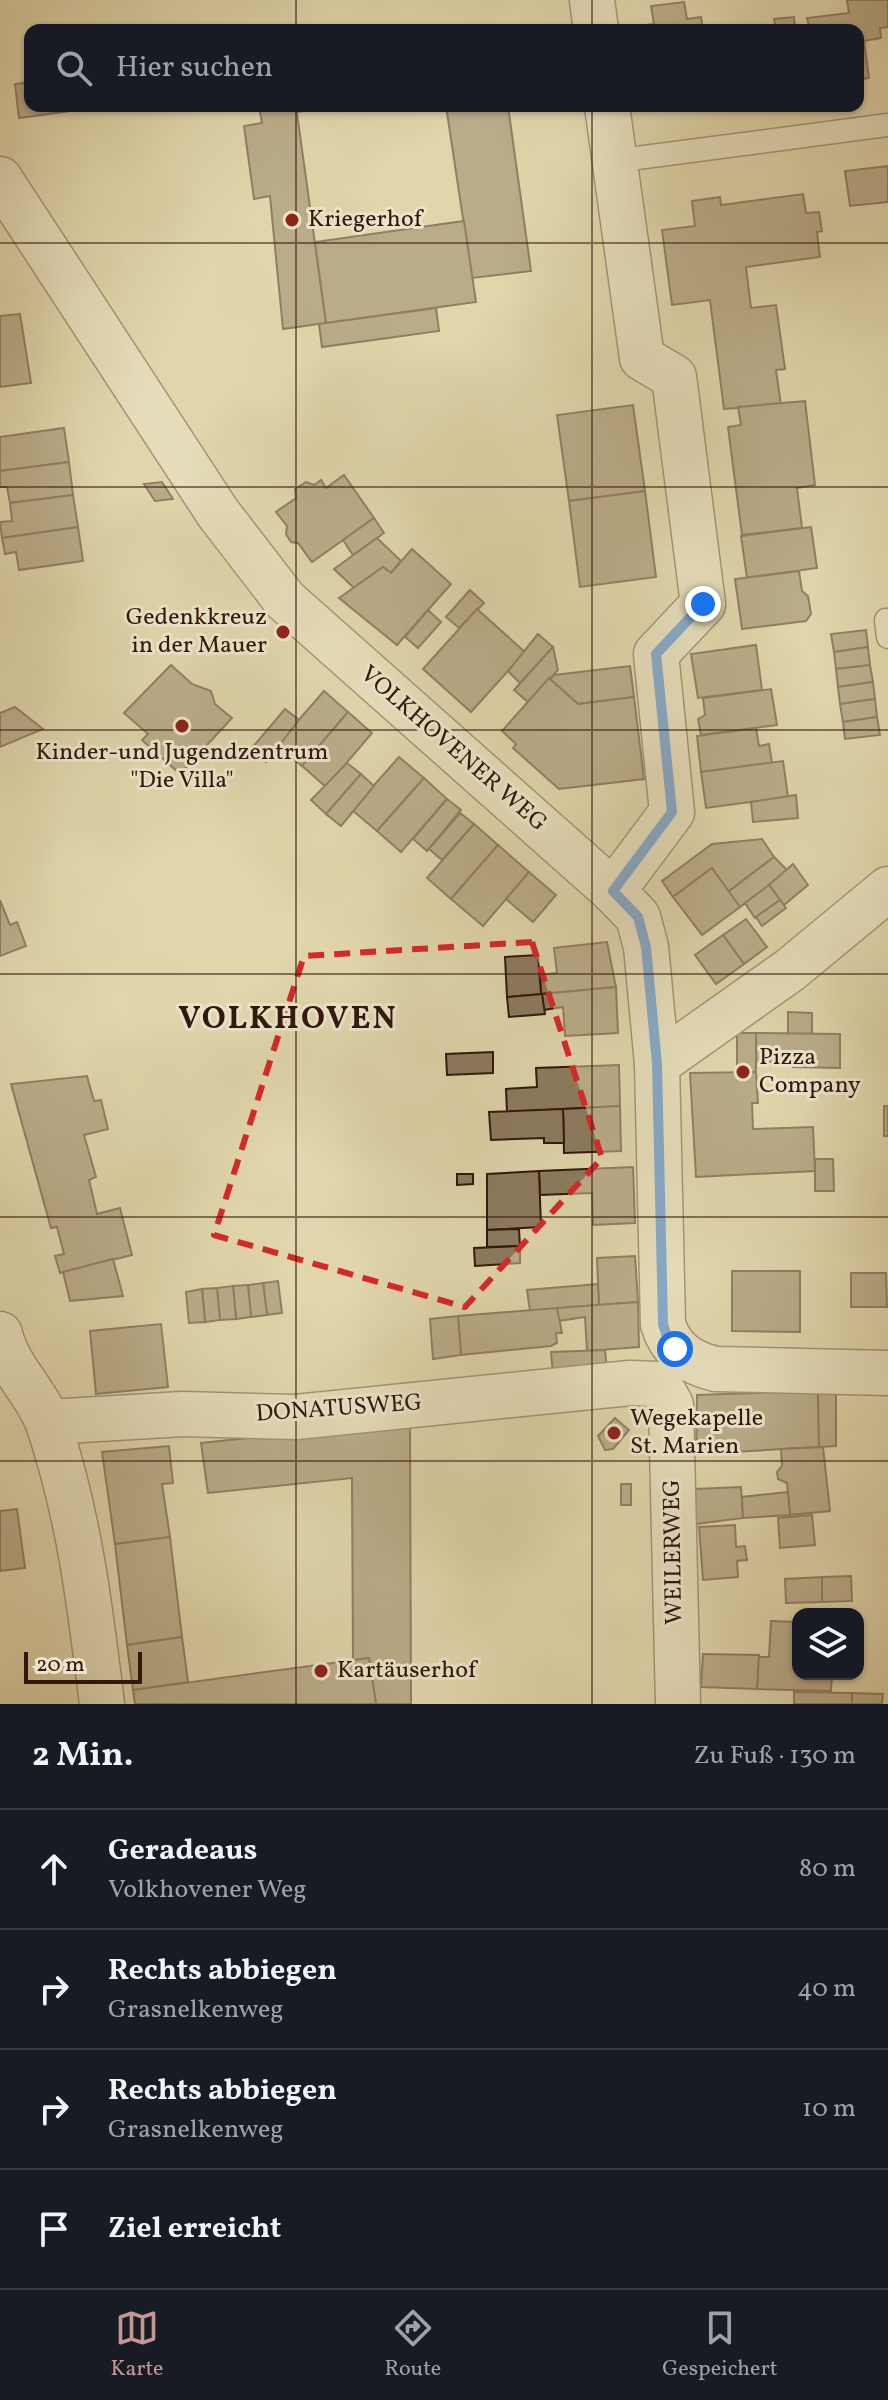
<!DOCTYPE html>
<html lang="de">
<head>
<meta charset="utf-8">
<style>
  :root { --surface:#171b24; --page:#242831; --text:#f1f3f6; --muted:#9ea1a6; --line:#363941; --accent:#c59692 }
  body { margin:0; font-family:Vollkorn,serif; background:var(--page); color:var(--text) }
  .controls { position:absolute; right:24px; bottom:24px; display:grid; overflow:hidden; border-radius:16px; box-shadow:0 2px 6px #0004 }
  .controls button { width:72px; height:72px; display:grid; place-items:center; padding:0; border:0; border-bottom:2px solid var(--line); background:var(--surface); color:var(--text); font:40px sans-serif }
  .scale { position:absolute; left:24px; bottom:20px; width:118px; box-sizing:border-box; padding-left:8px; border:4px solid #31170c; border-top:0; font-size:22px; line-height:28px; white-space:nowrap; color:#31170c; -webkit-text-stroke:6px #ebe4c9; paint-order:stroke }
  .stop { position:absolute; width:24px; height:24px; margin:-18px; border:6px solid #1a73e8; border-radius:50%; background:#fff }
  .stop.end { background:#1a73e8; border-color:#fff; box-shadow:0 2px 8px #0008 }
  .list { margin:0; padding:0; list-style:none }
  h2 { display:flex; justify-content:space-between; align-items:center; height:104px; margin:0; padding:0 32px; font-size:34px }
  h2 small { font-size:26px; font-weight:400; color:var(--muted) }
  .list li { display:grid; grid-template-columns:52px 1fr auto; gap:24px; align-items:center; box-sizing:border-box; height:120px; padding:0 32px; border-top:2px solid var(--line) }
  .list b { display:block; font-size:30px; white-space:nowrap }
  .list p { margin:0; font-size:26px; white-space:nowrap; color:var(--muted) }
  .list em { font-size:26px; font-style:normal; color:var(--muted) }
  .icon { flex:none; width:44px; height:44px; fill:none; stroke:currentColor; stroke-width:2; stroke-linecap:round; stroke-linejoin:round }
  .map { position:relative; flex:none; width:888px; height:1704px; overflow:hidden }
  .search { position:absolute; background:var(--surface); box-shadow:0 2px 6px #0004; left:24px; right:24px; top:24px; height:88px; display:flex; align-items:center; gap:20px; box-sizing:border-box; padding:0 28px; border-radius:16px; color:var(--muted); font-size:30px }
  .sheet { height:584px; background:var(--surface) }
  nav { display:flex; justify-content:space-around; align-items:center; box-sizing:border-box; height:112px; border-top:2px solid var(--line); background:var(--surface); font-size:22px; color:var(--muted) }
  nav a { display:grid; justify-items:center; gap:4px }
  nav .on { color:var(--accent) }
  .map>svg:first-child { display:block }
  .building { fill:#8c7a5f; stroke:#31170c; stroke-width:2 }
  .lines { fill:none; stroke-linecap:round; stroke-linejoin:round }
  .service-casing { stroke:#5d4634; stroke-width:25 }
  .minor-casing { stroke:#5d4634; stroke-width:47 }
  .service { stroke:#ebe4c9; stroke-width:22 }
  .minor { stroke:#ebe4c9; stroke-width:44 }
  .route { stroke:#1a73e8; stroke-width:10 }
  .marked { fill:none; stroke:#d62828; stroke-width:6; stroke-dasharray:16 10; stroke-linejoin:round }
  .grid { fill:none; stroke:#31170c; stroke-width:2; stroke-opacity:0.55 }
  .poi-dot { fill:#8f2418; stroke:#ebe4c9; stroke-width:3 }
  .labels { text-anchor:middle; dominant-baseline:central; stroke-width:6; stroke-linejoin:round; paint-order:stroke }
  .poi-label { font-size:24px; fill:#31170c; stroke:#ebe4c9; text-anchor:start }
  .street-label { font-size:24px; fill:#31170c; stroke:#ebe4c9 }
  .district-label { font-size:32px; font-weight:bold; letter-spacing:2px; fill:#31170c; stroke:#ebe4c9 }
</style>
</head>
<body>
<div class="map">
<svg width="888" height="1704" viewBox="0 0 888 1704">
  <rect width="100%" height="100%" fill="#e0d5ac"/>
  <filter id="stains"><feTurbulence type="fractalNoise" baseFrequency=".0025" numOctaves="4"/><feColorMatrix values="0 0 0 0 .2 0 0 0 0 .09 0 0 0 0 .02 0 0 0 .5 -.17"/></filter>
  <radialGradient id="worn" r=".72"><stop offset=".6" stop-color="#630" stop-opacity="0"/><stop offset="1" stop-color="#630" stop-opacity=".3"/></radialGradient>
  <!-- building -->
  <g class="building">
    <polygon points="847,0 888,0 888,27 880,28 881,38 864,41 869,78 858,80 858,30 776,30 774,19 794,17 795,28 809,26 807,18 849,13"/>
    <polygon points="684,2 687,19 701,17 703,30 638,30 638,26 654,24 651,6"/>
    <polygon points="30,82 30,106 71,106 71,111 19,118 15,84"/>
    <polygon points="259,106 296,106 326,323 283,329 270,196 254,199 244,126 262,123"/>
    <polygon points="296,106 344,106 297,112"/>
    <polygon points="446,106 508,106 531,271 472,278"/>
    <polygon points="888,166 888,202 850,206 845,171"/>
    <polygon points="803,194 806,213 819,212 822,231 817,232 820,257 746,267 751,308 776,305 785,369 776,370 781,405 724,409 710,300 672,305 662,230 695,226 692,201 720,197 721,205"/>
    <polygon points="464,221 476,302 326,323 315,242"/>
    <polygon points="436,308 439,331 322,347 319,324"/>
    <polygon points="20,314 31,383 0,387 0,316"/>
    <polygon points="805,401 815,485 797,488 802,528 742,535 728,427 741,425 738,407"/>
    <polygon points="633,405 645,491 569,501 557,415"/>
    <polygon points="64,428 69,462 0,471 0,437"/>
    <polygon points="69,462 73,495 10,503 7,487 0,487 0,471"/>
    <polygon points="344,475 374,518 312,562 298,543 291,542 286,534 287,526 276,512 296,498 295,489 306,482 314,485 321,480 326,488"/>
    <polygon points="162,482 173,499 155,501 144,484"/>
    <polygon points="645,491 656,577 580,587 569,501"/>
    <polygon points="73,495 78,527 2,538 0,522 12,521 10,503"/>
    <polygon points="374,518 384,533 353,555 343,540"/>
    <polygon points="78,527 83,561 19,570 16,552 5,554 2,538"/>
    <polygon points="811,527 817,568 747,578 741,536"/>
    <polygon points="377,538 401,561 391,573 383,567 354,588 334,569"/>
    <polygon points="412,549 451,584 397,645 339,598 383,567 391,573"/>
    <polygon points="799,571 802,591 808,596 811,614 806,621 742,629 735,579"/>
    <polygon points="470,590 484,603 459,628 446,617"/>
    <polygon points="477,609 525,652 471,712 423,669"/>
    <polygon points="428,610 441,622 418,648 405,637"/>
    <polygon points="866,630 868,647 834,652 831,634"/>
    <polygon points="538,634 553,647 520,683 508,671"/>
    <polygon points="756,645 762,690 698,698 691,654"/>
    <polygon points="553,647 558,670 528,702 514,690"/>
    <polygon points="868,647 870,665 836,669 834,652"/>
    <polygon points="171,665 192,684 211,691 215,704 232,718 180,774 142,740 148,734 124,713"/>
    <polygon points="870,665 873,682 838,687 836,669"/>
    <polygon points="630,666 634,697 578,704 550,680 554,675"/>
    <polygon points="549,678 578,704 634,697 644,779 559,789 513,748 516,744 502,731"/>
    <polygon points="873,682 875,699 840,704 838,687"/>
    <polygon points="771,689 777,725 701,735 698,719 705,715 703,698"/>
    <polygon points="324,691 348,712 302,766 277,745"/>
    <polygon points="875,699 877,717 843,722 840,704"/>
    <polygon points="15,707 43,729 0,747 0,713"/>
    <polygon points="285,709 299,720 266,762 251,749"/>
    <polygon points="348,712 372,733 326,787 302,766"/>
    <polygon points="877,717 880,735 845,739 843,722"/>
    <polygon points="756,728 759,746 769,744 772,763 701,772 697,736"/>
    <polygon points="399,757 424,778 377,831 352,810"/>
    <polygon points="783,761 788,797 706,808 701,772"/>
    <polygon points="347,763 361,774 326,814 311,800"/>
    <polygon points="361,774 374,786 341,826 326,814"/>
    <polygon points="424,778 447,799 401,852 377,831"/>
    <polygon points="796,795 798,818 753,822 751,802"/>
    <polygon points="447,799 461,810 427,851 413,839"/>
    <polygon points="460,813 474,824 442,860 429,849"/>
    <polygon points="474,824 498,845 451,899 427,878"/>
    <polygon points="762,839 774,857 728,892 712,868 673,897 662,881 712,844"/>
    <polygon points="498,845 529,872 483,926 451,899"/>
    <polygon points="774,857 788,871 740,907 728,892"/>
    <polygon points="793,864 808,885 784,905 769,885"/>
    <polygon points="712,868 740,907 702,935 673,897"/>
    <polygon points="529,872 556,895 533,922 506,899"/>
    <polygon points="769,885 780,900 755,918 745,903"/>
    <polygon points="0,900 10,925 17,922 26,946 0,956"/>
    <polygon points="780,900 786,908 762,926 756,917"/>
    <polygon points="746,919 767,947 744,964 723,935"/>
    <polygon points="723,935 744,964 716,984 695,955"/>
    <polygon points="607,942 616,987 541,994 540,975 557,973 554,948"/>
    <polygon points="538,955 541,994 507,997 505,957"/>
    <polygon points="616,987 618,1033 565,1036 563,1007 543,1010 542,994"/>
    <polygon points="542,994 545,1014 509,1017 507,997"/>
    <polygon points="788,1012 812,1013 812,1034 788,1034"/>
    <polygon points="737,1033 756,1033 756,1072 737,1073"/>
    <polygon points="756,1033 840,1034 840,1068 793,1067 793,1062 756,1062"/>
    <polygon points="493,1052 493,1073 447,1075 446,1054"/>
    <polygon points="619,1065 620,1106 507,1112 506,1089 537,1087 536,1068"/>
    <polygon points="756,1072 758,1103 752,1103 753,1129 813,1127 815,1171 696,1177 690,1073"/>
    <polygon points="87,1076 94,1101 101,1100 108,1129 84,1135 96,1177 89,1180 97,1214 120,1208 132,1255 60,1273 55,1256 64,1254 57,1227 51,1228 11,1084"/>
    <polygon points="620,1106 621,1151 564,1153 563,1109"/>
    <rect x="884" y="1106" width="4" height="30"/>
    <polygon points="563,1109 564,1143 544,1143 544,1138 491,1140 489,1112"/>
    <polygon points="815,1159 833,1159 834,1191 815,1191"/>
    <polygon points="633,1167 635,1223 593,1225 592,1193 540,1195 539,1171"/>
    <polygon points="539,1171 541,1227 487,1230 487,1174"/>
    <polygon points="457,1174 473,1174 473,1184 457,1185"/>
    <polygon points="519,1229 520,1246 487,1247 487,1230"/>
    <polygon points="520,1246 520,1263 475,1266 474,1248"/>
    <polygon points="635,1256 638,1302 599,1305 597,1258"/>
    <polygon points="113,1259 123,1296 70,1301 63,1272"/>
    <polygon points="732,1271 800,1271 800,1332 732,1331"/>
    <polygon points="851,1273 886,1273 887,1307 851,1307"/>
    <polygon points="278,1281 282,1313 267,1315 263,1283"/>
    <polygon points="263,1283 267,1315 251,1317 248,1285"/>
    <polygon points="598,1284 599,1305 530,1311 527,1290"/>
    <polygon points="248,1285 251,1317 236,1319 233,1286"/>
    <polygon points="233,1286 236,1319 220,1320 217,1288"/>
    <polygon points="217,1288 220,1320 205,1322 202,1289"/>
    <polygon points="202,1289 205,1322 189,1323 186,1292"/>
    <polygon points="638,1302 639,1347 587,1351 585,1317 558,1321 557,1308"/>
    <polygon points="557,1308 562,1333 556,1333 557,1343 551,1346 461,1355 458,1316"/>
    <polygon points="458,1316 461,1355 433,1359 430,1319"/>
    <polygon points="161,1324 168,1387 96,1394 90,1331"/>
    <polygon points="605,1350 607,1369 553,1374 551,1352"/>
    <polygon points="818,1391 819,1447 696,1454 697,1395"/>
    <polygon points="818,1391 836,1391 836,1446 819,1447"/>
    <polygon points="615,1418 629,1430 613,1449 605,1450 598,1436"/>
    <polygon points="410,1421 411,1704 376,1704 369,1658 353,1660 352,1478 208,1493 201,1443"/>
    <polygon points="169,1446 173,1483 162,1484 170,1537 115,1544 102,1452"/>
    <polygon points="823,1447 830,1511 790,1515 787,1483 778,1479 777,1472 782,1466 781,1449"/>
    <rect x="621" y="1484" width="10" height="21"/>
    <polygon points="741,1487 743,1518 696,1524 695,1489"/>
    <polygon points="788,1492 790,1515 743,1518 742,1497"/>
    <polygon points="17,1509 25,1568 0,1571 0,1511"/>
    <polygon points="812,1515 815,1545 780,1548 778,1518"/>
    <polygon points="735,1525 736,1547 745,1546 747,1560 737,1561 738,1577 703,1580 699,1527"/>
    <polygon points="170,1537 182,1637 127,1645 115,1544"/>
    <polygon points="851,1576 852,1601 822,1602 822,1577"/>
    <polygon points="822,1577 822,1602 786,1603 785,1579"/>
    <polygon points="771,1621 798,1622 798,1674 832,1674 831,1691 757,1689 758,1657 769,1657"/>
    <polygon points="182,1637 188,1682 133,1690 127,1645"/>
    <polygon points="703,1654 759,1655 757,1689 701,1687"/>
    <polygon points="369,1658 376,1704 135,1704 133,1690"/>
    <polygon points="794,1692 852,1693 852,1704 794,1704"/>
    <polygon points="852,1693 883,1694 882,1704 852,1704"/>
  </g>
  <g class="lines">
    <defs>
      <g id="service">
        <polyline points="614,161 888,125"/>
        <polyline points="886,620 888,637"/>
      </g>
      <g id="minor">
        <polyline points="592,0 596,30"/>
        <polyline points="607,106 642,358 674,377 703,604 656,654 672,812 613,891"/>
        <path d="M 0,179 L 218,513 L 285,600 L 613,891 L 638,917 L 646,947 L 657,1064 L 663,1324 C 671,1351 690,1363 716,1369 L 888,1373"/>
        <polyline points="657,1064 790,970 888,889"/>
        <path d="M 0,1334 C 8,1369 38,1393 49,1426 C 80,1520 90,1607 102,1704"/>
        <polyline points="48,1422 183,1414 296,1417 630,1383 659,1384 671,1405 678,1704"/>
      </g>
    </defs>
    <!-- service casing -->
    <use href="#service" class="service-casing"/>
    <!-- minor casing -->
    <use href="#minor" class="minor-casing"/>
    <!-- service -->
    <use href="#service" class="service"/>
    <!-- minor -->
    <use href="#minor" class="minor"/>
  </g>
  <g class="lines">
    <!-- route -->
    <polyline class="route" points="675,1349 668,1340 663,1324 657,1064 646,947 638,917 613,891 672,812 656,654 703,604"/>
  </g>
  <!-- marked area -->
  <path d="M0 0H888V1704H0ZM 532,942 L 602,1158 L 465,1307 L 214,1235 L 304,956 Z" fill="#e0d5ac" fill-opacity=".55" fill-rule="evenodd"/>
  <path class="marked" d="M 532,942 L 602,1158 L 465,1307 L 214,1235 L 304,956 Z"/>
  <!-- grid -->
  <path class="grid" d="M 296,0 L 296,30M 592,0 L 592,30M 296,106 L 296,1704M 592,106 L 592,1704M 0,243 L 888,243M 0,487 L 888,487M 0,730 L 888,730M 0,974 L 888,974M 0,1217 L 888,1217M 0,1461 L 888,1461"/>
  <!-- markers -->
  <g class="poi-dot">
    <circle cx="292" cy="220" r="8"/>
    <circle cx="283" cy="632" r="8"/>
    <circle cx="182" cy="726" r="8"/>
    <circle cx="743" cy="1072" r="8"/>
    <circle cx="614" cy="1433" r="8"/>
    <circle cx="321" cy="1671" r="8"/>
  </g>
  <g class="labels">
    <!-- poi labels -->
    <g class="poi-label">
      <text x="308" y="220">Kriegerhof</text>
      <text x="267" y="618" text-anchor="end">Gedenkkreuz<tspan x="267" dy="28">in der Mauer</tspan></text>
      <text x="182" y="753" text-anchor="middle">Kinder-und Jugendzentrum<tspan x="182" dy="28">"Die Villa"</tspan></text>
      <text x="759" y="1058">Pizza<tspan x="759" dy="28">Company</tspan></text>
      <text x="630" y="1419">Wegekapelle<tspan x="630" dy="28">St. Marien</tspan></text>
      <text x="337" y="1671">Kartäuserhof</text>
    </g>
    <!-- street labels -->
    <g class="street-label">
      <text transform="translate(453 749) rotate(41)">VOLKHOVENER WEG</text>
      <text transform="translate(339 1409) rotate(-4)">DONATUSWEG</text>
      <text transform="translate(674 1552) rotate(-91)">WEILERWEG</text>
    </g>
    <!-- district labels -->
    <g class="district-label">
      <text x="288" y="1020">VOLKHOVEN</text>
    </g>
  </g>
  <rect width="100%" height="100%" filter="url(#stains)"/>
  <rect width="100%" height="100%" fill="url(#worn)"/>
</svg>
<div class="controls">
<button><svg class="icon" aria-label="layers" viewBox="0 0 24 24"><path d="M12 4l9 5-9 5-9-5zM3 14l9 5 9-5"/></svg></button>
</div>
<div class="scale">20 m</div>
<div class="stop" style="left:675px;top:1349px"></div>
<div class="stop end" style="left:703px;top:604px"></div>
<div class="search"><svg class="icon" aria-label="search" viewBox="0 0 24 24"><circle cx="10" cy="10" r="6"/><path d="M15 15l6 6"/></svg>Hier suchen</div>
</div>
<section class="sheet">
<h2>2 Min.<small>Zu Fuß · 130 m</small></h2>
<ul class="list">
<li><svg class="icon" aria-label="ahead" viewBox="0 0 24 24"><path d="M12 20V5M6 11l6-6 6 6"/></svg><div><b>Geradeaus</b><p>Volkhovener Weg</p></div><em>80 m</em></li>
<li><svg class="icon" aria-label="right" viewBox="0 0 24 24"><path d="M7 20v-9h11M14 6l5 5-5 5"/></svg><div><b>Rechts abbiegen</b><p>Grasnelkenweg</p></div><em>40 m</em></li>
<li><svg class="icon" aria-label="right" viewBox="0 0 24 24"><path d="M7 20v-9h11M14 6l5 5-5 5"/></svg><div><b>Rechts abbiegen</b><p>Grasnelkenweg</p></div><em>10 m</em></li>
<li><svg class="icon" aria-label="arrive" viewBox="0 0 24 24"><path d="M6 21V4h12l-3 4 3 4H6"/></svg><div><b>Ziel erreicht</b></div></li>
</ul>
</section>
<nav>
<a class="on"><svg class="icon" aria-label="map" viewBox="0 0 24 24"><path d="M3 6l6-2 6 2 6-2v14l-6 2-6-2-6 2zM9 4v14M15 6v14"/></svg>Karte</a>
<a><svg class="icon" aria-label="directions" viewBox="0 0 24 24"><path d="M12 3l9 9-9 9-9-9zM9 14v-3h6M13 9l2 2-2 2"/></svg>Route</a>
<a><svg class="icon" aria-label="saved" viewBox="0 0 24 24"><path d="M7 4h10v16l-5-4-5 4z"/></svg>Gespeichert</a>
</nav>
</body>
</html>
